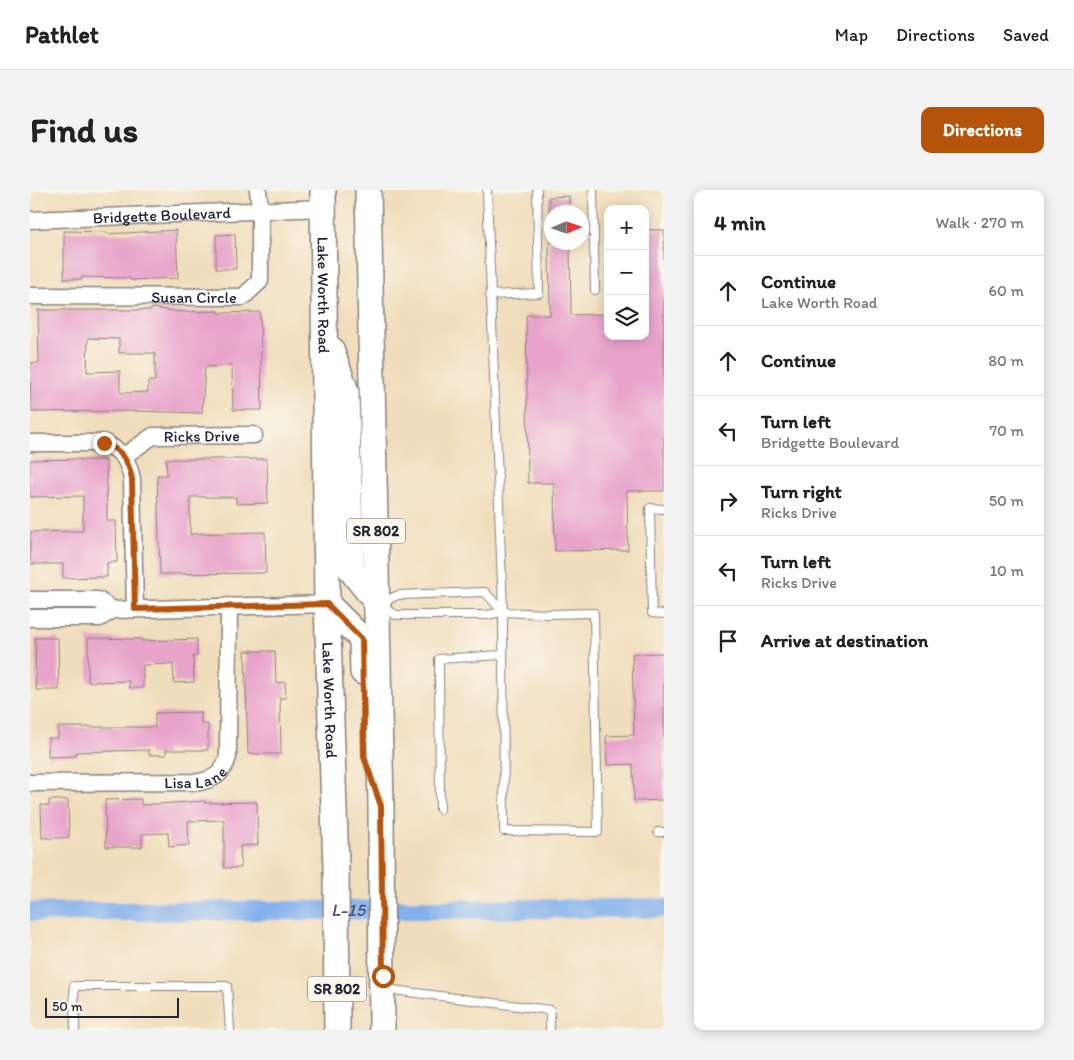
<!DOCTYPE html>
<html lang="en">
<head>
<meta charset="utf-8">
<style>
  :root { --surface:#fff; --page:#f2f2f2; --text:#222; --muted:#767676; --line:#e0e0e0; --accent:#b45309 }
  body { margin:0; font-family:Itim,sans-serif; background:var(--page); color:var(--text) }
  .controls { position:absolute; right:15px; top:15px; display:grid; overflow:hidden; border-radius:10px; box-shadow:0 2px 12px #0003 }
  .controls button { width:45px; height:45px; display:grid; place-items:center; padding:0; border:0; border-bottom:1px solid var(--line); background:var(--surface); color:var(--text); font:25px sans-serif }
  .compass { position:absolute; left:514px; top:15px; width:45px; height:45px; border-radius:50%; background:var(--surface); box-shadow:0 2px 12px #0003; rotate:88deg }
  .scale { position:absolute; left:15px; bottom:12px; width:134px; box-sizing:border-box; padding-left:5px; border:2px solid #22223b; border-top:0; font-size:14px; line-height:18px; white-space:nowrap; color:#22223b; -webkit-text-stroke:4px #fbf7ec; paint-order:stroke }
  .stop { position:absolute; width:15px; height:15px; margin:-11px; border:4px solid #b45309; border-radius:50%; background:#fff }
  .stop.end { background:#b45309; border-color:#fff; box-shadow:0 1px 5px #0008 }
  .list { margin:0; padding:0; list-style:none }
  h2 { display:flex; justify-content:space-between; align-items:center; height:65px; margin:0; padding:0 20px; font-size:21px }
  h2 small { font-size:16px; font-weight:400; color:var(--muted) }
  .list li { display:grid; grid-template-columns:32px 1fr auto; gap:15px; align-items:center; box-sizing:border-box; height:70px; padding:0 20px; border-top:1px solid var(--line) }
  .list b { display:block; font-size:19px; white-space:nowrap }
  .list p { margin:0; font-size:16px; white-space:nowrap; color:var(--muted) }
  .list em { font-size:16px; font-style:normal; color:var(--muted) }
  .icon { flex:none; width:28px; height:28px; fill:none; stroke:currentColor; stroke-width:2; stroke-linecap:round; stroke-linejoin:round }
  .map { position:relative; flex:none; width:634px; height:840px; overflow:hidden; border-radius:10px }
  header { display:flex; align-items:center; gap:30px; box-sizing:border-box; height:70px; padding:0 25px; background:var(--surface); border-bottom:1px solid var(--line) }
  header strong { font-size:24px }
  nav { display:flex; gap:28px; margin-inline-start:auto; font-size:18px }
  .intro { display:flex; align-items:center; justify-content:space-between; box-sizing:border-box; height:120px; padding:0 30px }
  h1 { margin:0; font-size:35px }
  .button { padding:12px 22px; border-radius:10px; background:var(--accent); color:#fff; font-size:18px; font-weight:700 }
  main { display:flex; gap:30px; padding:0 30px }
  aside { flex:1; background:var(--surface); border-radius:10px; box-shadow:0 2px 12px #0003 }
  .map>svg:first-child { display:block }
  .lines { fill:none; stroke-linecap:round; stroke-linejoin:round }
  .canal { stroke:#82b0ec; stroke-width:19 }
  .building { fill:#e8a3cb; fill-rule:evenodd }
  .service-casing { stroke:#89807b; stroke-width:10 }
  .minor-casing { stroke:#89807b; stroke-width:19 }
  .primary-casing { stroke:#89807b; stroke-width:28 }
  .service { stroke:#fff; stroke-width:8 }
  .minor { stroke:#fff; stroke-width:16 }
  .primary { stroke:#fff; stroke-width:25 }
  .route { stroke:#b45309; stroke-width:6 }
  .labels { text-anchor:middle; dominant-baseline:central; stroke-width:5; stroke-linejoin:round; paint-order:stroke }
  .shield { fill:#fbf7ec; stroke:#636270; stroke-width:1 }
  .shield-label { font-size:15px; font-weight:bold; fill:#22223b }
  .street-label { font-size:16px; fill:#22223b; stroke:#fbf7ec }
  .water-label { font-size:18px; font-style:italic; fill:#445479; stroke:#fbf7ec }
</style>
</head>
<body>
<header>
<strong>Pathlet</strong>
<nav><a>Map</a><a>Directions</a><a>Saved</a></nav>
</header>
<div class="intro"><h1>Find us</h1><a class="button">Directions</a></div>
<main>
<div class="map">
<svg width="634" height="840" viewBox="0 0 634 840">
  <rect width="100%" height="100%" fill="#fbf7ec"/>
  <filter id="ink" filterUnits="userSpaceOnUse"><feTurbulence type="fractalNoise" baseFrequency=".02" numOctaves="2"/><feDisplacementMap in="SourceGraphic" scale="10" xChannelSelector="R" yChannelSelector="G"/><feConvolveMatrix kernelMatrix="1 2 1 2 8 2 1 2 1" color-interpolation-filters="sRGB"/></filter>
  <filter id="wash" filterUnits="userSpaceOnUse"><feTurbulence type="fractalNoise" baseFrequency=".0096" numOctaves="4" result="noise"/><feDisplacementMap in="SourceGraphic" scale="20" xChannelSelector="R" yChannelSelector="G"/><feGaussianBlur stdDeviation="1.12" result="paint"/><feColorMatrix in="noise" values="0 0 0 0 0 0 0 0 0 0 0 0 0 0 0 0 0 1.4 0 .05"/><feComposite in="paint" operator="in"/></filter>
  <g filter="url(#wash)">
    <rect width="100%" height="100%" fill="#f0ddbb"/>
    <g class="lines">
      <!-- canal -->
      <path class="canal" id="s1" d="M 0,722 L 634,718"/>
    </g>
    <g id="blocks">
      <!-- building -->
      <g class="building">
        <polygon points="539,6 539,22 519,22 519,7"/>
        <polygon points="146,40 148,88 100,90 100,88 52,87 52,89 34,89 34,41 77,42 77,44"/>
        <polygon points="615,40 634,40 634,301 597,301 598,360 525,361 524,293 498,293 496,125 520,125 519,52 540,52 541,125 578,124 578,146 615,146"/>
        <polygon points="205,44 206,79 186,79 186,45"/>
        <path d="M 122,118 L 151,122 L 189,121 L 189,123 L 230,122 L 232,220 L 203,220 L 202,175 L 175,177 L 172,223 L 105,221 L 1,222 L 0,173 L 9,173 L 8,120 L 121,120 ZM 58,148 L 89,149 L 89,163 L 125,163 L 125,191 L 118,191 L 118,202 L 90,203 L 90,181 L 57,182 Z"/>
        <polygon points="50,269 50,270 76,270 77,331 86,331 87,372 77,373 77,387 33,388 33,374 0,374 0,342 53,341 53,306 0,307 0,270"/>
        <polygon points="136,269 237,269 238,313 206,314 206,307 160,307 160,344 235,342 236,383 130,384 127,285 137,285"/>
        <polygon points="5,448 28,448 29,500 6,500"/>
        <polygon points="58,448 112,449 112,451 167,449 167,466 163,466 164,492 144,493 143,474 113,475 113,498 99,498 99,491 58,492"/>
        <polygon points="215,461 245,461 246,493 255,492 256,508 250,508 251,564 218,564"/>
        <polygon points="634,463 634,610 604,611 603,574 577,575 576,546 604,545 602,464"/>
        <polygon points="171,522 171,534 178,534 178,560 136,560 136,565 119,565 119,560 46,562 46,566 18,567 18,548 28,548 28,537 125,537 125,523"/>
        <polygon points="111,609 111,615 175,611 175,613 227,612 228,655 210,656 211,678 194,678 194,630 158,631 159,655 139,657 138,643 112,644 112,657 76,657 75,610"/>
        <polygon points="19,610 38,610 39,648 12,648 11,615 19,616"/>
      </g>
    </g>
  </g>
  <g filter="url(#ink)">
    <use href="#blocks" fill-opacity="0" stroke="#89807b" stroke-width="1"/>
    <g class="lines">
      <defs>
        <g id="service">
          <polyline points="563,0 565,100"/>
          <polyline points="460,105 509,103 507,0"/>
          <polyline points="634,319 620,318 622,423 634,424"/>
          <polyline points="351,413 368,405 455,402 473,422"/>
          <polyline points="352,417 366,425 456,425 473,422 517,424 564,423 568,642 474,641 473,422 457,0"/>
          <polyline points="410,619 409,469 472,465"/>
          <polyline points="628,642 634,642"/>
          <polyline points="355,799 520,820 520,840"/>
          <polyline points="45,840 44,796 197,796 200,840"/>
        </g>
        <g id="minor">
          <path id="s2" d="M 0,30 L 294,18"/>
          <path id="s3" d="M 0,106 L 213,107 L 230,91 L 230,19 L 228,0"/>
          <path d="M 0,253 L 74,253 C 92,261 98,269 102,289 L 105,419"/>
          <path id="s4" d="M 94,266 L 123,246 L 224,245"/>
          <polyline points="0,410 68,410 83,420"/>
          <polyline points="0,428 70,428 83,420 297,414"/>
          <path id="s5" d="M 0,593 L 170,592 C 187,588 192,584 198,567 L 199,416"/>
        </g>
        <g id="primary">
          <path id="s6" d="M 293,0 L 297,414 L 306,677 L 307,840"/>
          <polyline points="338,0 351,616 352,840"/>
          <polyline points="301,159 316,202 321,380 348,414"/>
          <polyline points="297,414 332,449 333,482"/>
        </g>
      </defs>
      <!-- service casing -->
      <use href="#service" class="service-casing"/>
      <!-- minor casing -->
      <use href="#minor" class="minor-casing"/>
      <!-- primary casing -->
      <use href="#primary" class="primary-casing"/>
      <!-- service -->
      <use href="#service" class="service"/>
      <!-- minor -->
      <use href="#minor" class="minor"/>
      <!-- primary -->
      <use href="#primary" class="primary"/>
    </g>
  </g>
  <g class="lines" filter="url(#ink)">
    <!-- route -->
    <path class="route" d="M 74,253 C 92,261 98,269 102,289 L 105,419 L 297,414 L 332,449 L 334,567 L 351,616 L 353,786"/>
  </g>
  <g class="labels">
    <!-- shield labels -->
    <g class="shield">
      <rect x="317" y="328.5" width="58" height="25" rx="4"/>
      <rect x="278" y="786.5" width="58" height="25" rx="4"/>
    </g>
    <g class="shield-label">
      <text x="346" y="341">SR 802</text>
      <text x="307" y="799">SR 802</text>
    </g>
    <!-- street labels -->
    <g class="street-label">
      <text stroke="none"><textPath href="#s2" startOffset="132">Bridgette Boulevard</textPath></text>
      <text stroke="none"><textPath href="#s6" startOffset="105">Lake Worth Road</textPath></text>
      <text stroke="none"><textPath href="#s3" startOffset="164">Susan Circle</textPath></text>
      <text stroke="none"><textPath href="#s4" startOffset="84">Ricks Drive</textPath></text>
      <text stroke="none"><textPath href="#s6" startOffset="510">Lake Worth Road</textPath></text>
      <text stroke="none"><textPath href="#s5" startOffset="166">Lisa Lane</textPath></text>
    </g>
    <!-- water labels -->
    <g class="water-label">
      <text stroke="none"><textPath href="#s1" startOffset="318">L-15</textPath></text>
    </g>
  </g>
</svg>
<div class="controls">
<button>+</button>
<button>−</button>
<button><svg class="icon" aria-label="layers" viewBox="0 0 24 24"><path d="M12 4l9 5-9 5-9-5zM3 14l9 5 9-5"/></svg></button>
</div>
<svg class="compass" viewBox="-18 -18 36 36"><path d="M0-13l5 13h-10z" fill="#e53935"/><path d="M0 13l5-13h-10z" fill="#767676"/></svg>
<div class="scale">50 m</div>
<div class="stop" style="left:353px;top:786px"></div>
<div class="stop end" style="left:74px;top:253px"></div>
</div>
<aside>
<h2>4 min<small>Walk · 270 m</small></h2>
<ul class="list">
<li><svg class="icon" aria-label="ahead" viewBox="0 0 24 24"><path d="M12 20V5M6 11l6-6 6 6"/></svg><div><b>Continue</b><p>Lake Worth Road</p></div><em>60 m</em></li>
<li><svg class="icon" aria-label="ahead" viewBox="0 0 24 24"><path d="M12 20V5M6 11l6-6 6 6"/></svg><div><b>Continue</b></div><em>80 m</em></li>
<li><svg class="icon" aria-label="left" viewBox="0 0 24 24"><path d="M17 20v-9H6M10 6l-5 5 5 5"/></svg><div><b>Turn left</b><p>Bridgette Boulevard</p></div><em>70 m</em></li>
<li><svg class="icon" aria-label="right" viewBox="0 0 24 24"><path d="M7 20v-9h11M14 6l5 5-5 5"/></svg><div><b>Turn right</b><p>Ricks Drive</p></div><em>50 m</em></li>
<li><svg class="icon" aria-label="left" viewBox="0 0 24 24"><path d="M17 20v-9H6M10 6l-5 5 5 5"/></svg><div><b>Turn left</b><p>Ricks Drive</p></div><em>10 m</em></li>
<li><svg class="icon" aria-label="arrive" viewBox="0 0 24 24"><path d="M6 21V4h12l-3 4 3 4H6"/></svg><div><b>Arrive at destination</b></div></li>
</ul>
</aside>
</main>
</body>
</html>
